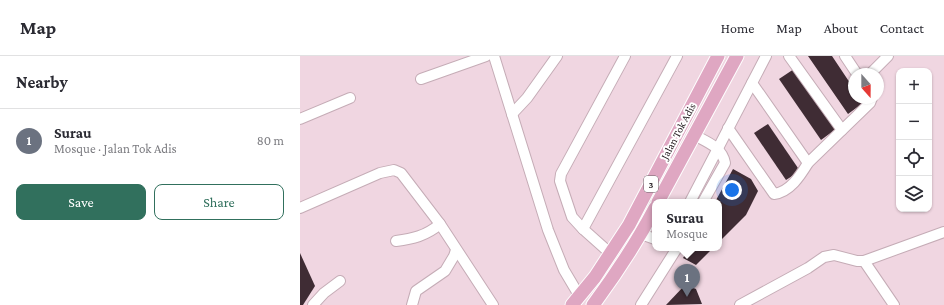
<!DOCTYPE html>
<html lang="en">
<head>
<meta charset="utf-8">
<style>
  :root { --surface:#fff; --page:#f7f7f7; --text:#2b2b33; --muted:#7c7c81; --line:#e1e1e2; --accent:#31705d }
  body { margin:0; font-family:"Crimson Pro",serif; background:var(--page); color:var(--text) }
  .controls { position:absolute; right:12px; top:12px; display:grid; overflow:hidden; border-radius:8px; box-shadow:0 1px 3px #0004 }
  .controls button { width:36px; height:36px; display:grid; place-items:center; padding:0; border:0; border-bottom:1px solid var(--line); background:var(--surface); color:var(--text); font:20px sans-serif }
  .compass { position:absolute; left:548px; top:12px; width:36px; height:36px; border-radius:50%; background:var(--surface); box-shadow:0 1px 3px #0004; rotate:159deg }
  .you { position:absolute; left:432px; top:134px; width:14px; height:14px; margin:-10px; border:3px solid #fff; border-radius:50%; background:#1a73e8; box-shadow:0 0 0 6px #1a73e833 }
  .badge { display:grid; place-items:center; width:26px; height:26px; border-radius:50%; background:var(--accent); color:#fff; font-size:13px; font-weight:700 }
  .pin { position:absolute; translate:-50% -33px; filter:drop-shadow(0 1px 2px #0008) }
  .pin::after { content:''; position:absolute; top:21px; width:14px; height:12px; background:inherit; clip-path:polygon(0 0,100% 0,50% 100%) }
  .popup { position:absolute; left:352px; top:143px; width:70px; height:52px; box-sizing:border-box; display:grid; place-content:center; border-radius:8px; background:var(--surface); filter:drop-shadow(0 1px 3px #0005); font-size:13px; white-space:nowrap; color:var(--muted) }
  .popup b { font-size:15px; color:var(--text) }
  .popup::after { content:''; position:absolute; left:50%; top:100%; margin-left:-8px; border:8px solid transparent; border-top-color:var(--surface) }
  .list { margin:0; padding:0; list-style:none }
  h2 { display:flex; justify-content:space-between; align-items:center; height:52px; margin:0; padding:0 16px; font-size:17px }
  h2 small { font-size:13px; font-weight:400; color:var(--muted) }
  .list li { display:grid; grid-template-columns:26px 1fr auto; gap:12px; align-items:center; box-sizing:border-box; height:64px; padding:0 16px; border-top:1px solid var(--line) }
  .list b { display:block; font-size:15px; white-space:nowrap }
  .list p { margin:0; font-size:13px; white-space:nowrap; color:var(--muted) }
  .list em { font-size:13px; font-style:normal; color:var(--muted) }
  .actions { display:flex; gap:8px; padding:12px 16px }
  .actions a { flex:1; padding:9px 0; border:1px solid var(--accent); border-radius:8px; text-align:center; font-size:14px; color:var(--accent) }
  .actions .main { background:var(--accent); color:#fff }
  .icon { flex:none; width:22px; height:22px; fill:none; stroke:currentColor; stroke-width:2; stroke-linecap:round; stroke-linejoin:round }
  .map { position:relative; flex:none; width:644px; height:249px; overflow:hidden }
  header { display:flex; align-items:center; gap:24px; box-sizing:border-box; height:56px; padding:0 20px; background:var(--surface); border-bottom:1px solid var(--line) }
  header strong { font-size:19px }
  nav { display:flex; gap:22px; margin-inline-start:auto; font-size:14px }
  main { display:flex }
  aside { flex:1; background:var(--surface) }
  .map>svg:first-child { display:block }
  .building { fill:#3f2c34 }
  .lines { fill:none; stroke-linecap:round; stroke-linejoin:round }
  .minor-casing { stroke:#c5acb6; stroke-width:12 }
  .major-casing { stroke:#fff; stroke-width:15 }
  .minor { stroke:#fff; stroke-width:10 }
  .major { stroke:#dfa7c2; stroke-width:13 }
  .labels { text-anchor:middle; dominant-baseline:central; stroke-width:4; stroke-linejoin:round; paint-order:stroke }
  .shield { fill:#fff; stroke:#696366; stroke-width:1 }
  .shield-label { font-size:10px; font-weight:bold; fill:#292024 }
  .street-label { font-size:11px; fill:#292024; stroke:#fff }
</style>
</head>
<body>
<header>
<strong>Map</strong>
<nav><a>Home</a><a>Map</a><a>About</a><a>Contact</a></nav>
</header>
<main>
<aside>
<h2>Nearby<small></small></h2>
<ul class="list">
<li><span class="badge" style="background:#6b7280">1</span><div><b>Surau</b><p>Mosque · Jalan Tok Adis</p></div><em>80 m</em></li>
</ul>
<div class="actions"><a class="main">Save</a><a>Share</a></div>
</aside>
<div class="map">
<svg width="644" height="249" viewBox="0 0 644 249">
  <rect width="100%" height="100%" fill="#f0d6e1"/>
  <!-- building -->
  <g class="building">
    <polygon points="508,0 532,0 554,33 554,42 560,42 563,47 548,58"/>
    <polygon points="494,13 536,73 521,84 479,23"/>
    <polygon points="468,68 500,115 486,124 454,77"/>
    <polygon points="433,113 451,123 458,135 446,159 419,186 419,146 409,146 411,144 415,146"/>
    <polygon points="389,192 413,192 396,209 383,202"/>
    <polygon points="0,197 15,230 3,249 0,249"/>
    <polygon points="385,229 396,233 402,248 366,249"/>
  </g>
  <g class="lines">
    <defs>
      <g id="minor">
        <polyline points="194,0 248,174 264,214 280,241"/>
        <polyline points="489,0 542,74"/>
        <polyline points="545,0 557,18"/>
        <polyline points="570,18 588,0"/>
        <polyline points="121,23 186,0"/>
        <polyline points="452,27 508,107"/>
        <polyline points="212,58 227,42 257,0"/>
        <polyline points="0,63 50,42"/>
        <path d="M 428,72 L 474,138 C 490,136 500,120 508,107 L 570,47 L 572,42"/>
        <path d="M 394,79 C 407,86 422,91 425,107 L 403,146"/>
        <polyline points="390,146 466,0"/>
        <polyline points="0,152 80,117 94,114 101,117 140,168 193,249"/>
        <polyline points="283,173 272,161 260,125 261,118 325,0"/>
        <polyline points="341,178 355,183"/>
        <path d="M 96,185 C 112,183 126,180 140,168"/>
        <polyline points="311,198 283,173 377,0"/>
        <polyline points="564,205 594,249"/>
        <polyline points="13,249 24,237 40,225"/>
        <polyline points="112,249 116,235 145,215 154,200 156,194"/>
        <polyline points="341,249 377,192"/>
        <polyline points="440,249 508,212 524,201 534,199 557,205 564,205 644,176"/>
      </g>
      <g id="major">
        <polyline points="358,146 437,0"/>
        <polyline points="272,249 295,221 329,169 418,0"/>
        <path d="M 293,249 C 316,218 337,186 355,152"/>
      </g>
    </defs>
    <!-- minor casing -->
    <use href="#minor" class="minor-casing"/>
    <!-- major casing -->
    <use href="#major" class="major-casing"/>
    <!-- minor -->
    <use href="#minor" class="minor"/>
    <!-- major -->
    <use href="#major" class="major"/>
  </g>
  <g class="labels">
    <!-- shield labels -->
    <rect class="shield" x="344" y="120" width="14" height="16" rx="3"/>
    <g class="shield-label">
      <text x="351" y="128">3</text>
    </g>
    <!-- street labels -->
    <g class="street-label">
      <text transform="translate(378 75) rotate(-62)">Jalan Tok Adis</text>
    </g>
  </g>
</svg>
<div class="controls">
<button>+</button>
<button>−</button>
<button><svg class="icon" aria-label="locate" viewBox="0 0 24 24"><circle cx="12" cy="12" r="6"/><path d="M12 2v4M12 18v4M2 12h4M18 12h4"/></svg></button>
<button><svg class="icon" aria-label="layers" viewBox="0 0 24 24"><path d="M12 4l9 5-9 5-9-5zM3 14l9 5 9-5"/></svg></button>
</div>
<svg class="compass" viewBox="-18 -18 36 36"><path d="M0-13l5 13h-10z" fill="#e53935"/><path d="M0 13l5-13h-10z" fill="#7c7c81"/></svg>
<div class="you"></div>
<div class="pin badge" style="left:387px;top:241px;background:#6b7280">1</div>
<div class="popup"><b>Surau</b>Mosque</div>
</div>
</main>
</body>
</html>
